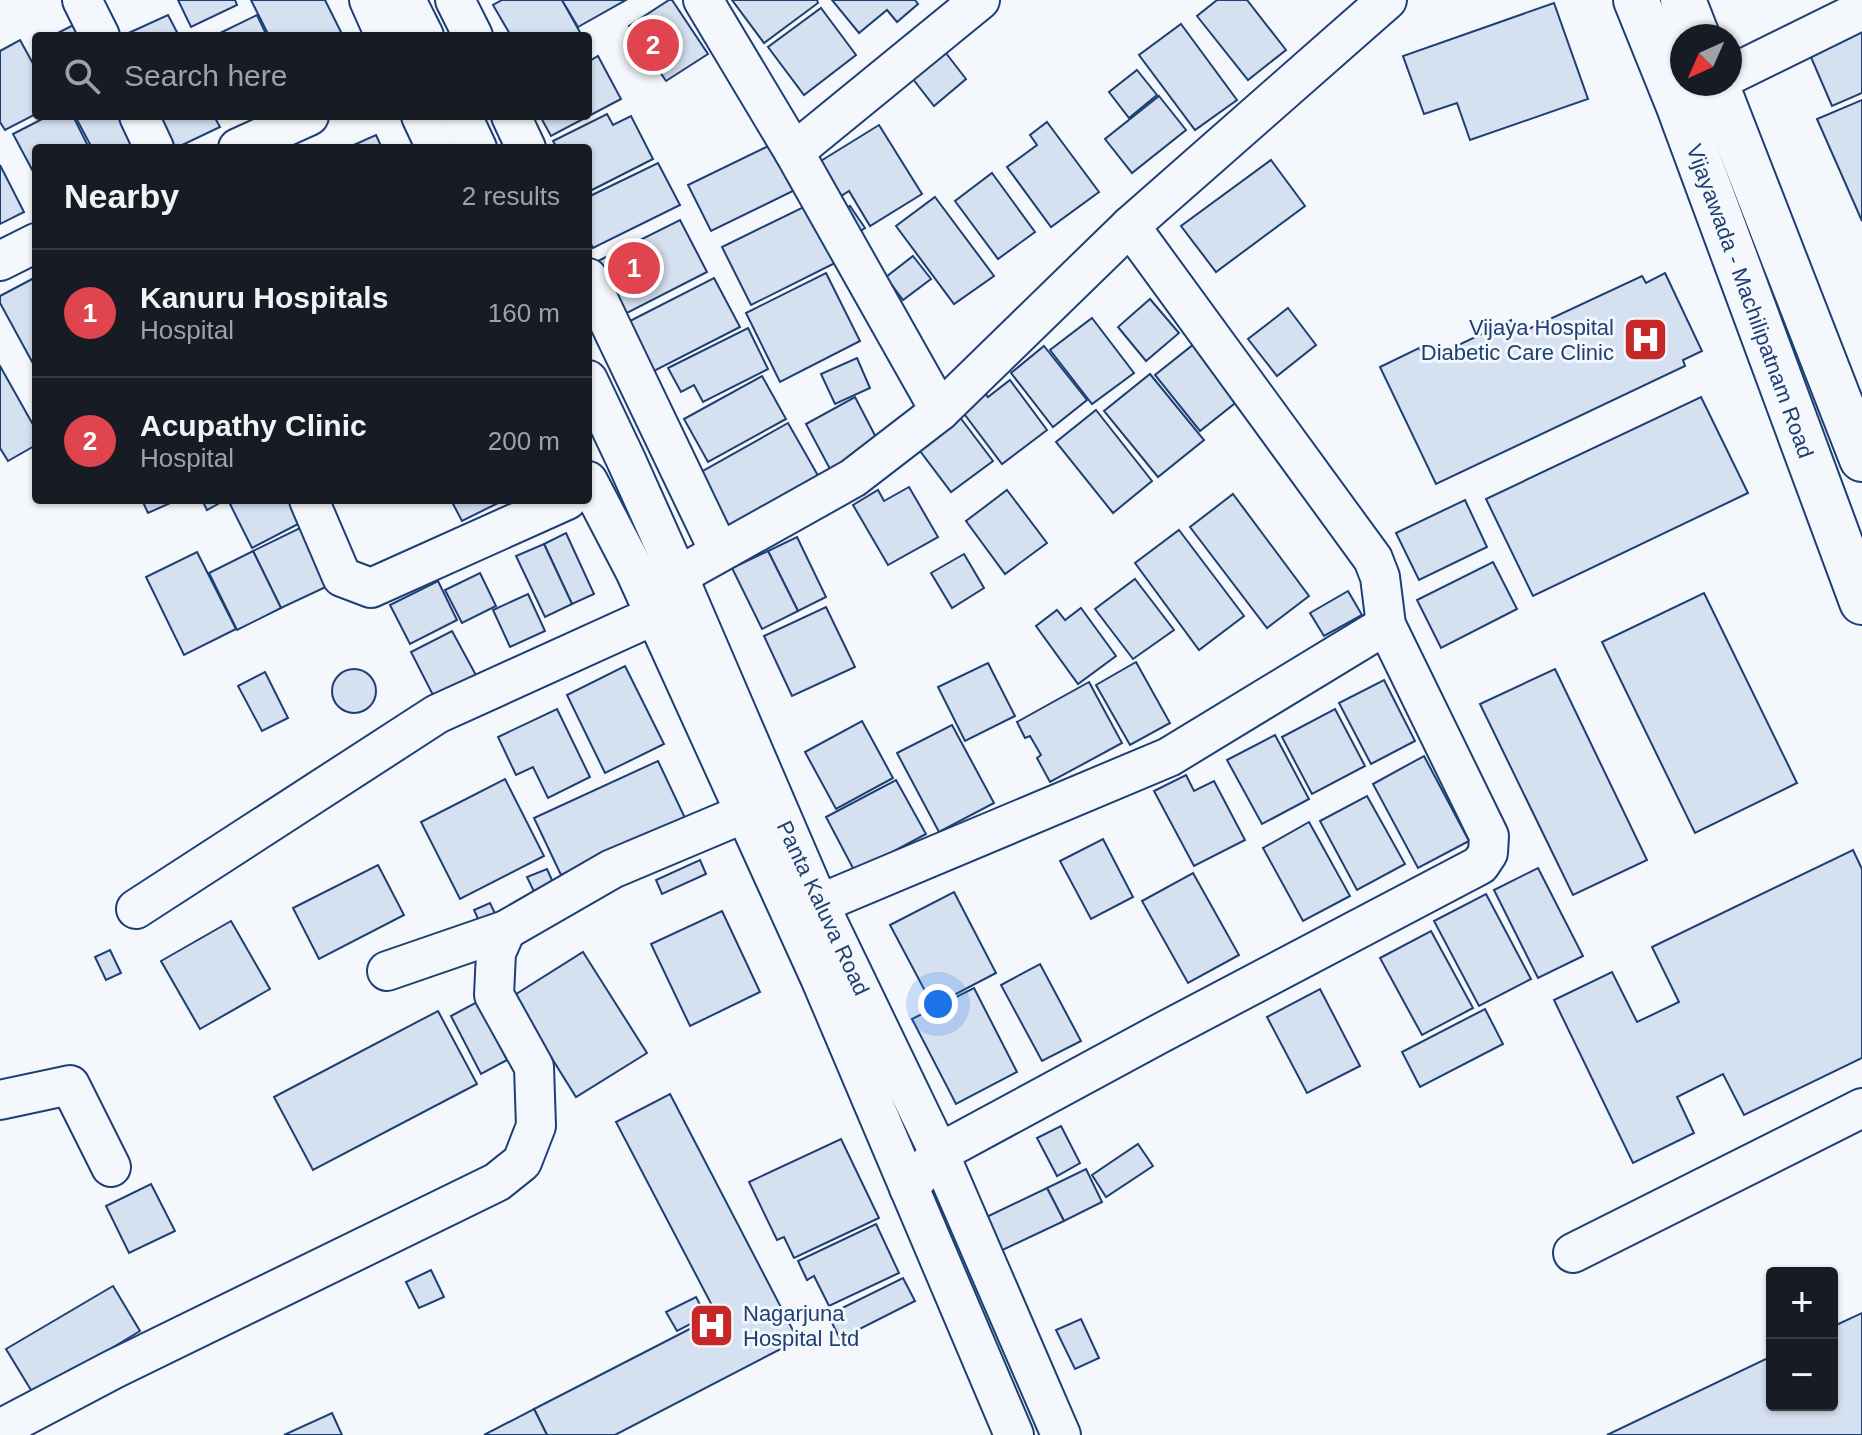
<!DOCTYPE html>
<html lang="en">
<head>
<meta charset="utf-8">
<style>
  :root { --surface:#171b24; --page:#20242c; --text:#f1f3f6; --muted:#9ea1a6; --line:#363941; --accent:#ea580c }
  body { margin:0; font-family:Arial,sans-serif; background:var(--page); color:var(--text) }
  .controls { position:absolute; right:24px; bottom:24px; display:grid; overflow:hidden; border-radius:8px; box-shadow:0 2px 6px #0004 }
  .controls button { width:72px; height:72px; display:grid; place-items:center; padding:0; border:0; border-bottom:2px solid var(--line); background:var(--surface); color:var(--text); font:40px sans-serif }
  .compass { position:absolute; left:1670px; top:24px; width:72px; height:72px; border-radius:50%; background:var(--surface); box-shadow:0 2px 6px #0004; rotate:225deg }
  .you { position:absolute; left:938px; top:1004px; width:28px; height:28px; margin:-20px; border:6px solid #fff; border-radius:50%; background:#1a73e8; box-shadow:0 0 0 12px #1a73e833 }
  .badge { display:grid; place-items:center; width:52px; height:52px; border-radius:50%; background:var(--accent); color:#fff; font-size:26px; font-weight:700 }
  .pin { position:absolute; translate:-50% -50%; border:4px solid #fff; box-shadow:0 2px 8px #0006 }
  .list { margin:0; padding:0; list-style:none }
  h2 { display:flex; justify-content:space-between; align-items:center; height:104px; margin:0; padding:0 32px; font-size:34px }
  h2 small { font-size:26px; font-weight:400; color:var(--muted) }
  .list li { display:grid; grid-template-columns:52px 1fr auto; gap:24px; align-items:center; box-sizing:border-box; height:128px; padding:0 32px; border-top:2px solid var(--line) }
  .list b { display:block; font-size:30px; white-space:nowrap }
  .list p { margin:0; font-size:26px; white-space:nowrap; color:var(--muted) }
  .list em { font-size:26px; font-style:normal; color:var(--muted) }
  .icon { flex:none; width:44px; height:44px; fill:none; stroke:currentColor; stroke-width:2; stroke-linecap:round; stroke-linejoin:round }
  .map { position:relative; flex:none; width:1862px; height:1435px; overflow:hidden }
  .search { position:absolute; background:var(--surface); box-shadow:0 2px 6px #0004; left:32px; top:32px; width:560px; height:88px; display:flex; align-items:center; gap:20px; box-sizing:border-box; padding:0 28px; border-radius:8px; color:var(--muted); font-size:30px }
  .panel { position:absolute; background:var(--surface); box-shadow:0 2px 6px #0004; left:32px; top:144px; width:560px; height:360px; border-radius:8px }
  .map>svg:first-child { display:block }
  .building { fill:#d5e0f0; stroke:#1d3f73; stroke-width:2 }
  .lines { fill:none; stroke-linecap:round; stroke-linejoin:round }
  .minor-casing { stroke:#1d3f73; stroke-width:42 }
  .highway-casing { stroke:#1d3f73; stroke-width:48 }
  .minor { stroke:#f4f7fb; stroke-width:38 }
  .highway { stroke:#f4f7fb; stroke-width:44 }
  .labels { text-anchor:middle; dominant-baseline:central; stroke-width:6; stroke-linejoin:round; paint-order:stroke }
  .street-label { font-size:22px; fill:#1d3f73; stroke:#f4f7fb }
  .poi-label { font-size:22px; fill:#1d3f73; stroke:#f4f7fb; text-anchor:end }
</style>
</head>
<body>
<div class="map">
<svg width="1862" height="1435" viewBox="0 0 1862 1435">
  <rect width="100%" height="100%" fill="#f4f7fb"/>
  <!-- building -->
  <g class="building">
    <polygon points="178,0 235,0 237,5 191,27"/>
    <polygon points="251,0 325,0 343,36 269,36"/>
    <polygon points="502,0 562,0 581,34 578,36 511,36 493,5"/>
    <polygon points="562,0 626,0 578,27"/>
    <polygon points="669,0 672,0 708,54 666,81 629,26"/>
    <polygon points="732,0 817,0 818,3 764,43"/>
    <polygon points="832,0 915,0 918,4 897,22 887,10 859,33"/>
    <polygon points="1217,0 1247,0 1286,50 1248,80 1197,16"/>
    <polygon points="1554,3 1588,99 1470,140 1457,103 1424,114 1403,56"/>
    <polygon points="821,8 856,55 804,95 768,47"/>
    <polygon points="168,15 179,36 122,36"/>
    <polygon points="257,15 267,36 214,36"/>
    <polygon points="87,18 96,36 52,36"/>
    <polygon points="1181,24 1237,100 1195,130 1139,55"/>
    <polygon points="1862,32 1862,93 1832,106 1810,55"/>
    <polygon points="20,40 36,69 36,114 5,130 0,122 0,51"/>
    <polygon points="942,48 966,79 934,106 909,74"/>
    <polygon points="598,56 621,99 551,136 540,116 588,116 588,62"/>
    <polygon points="1137,70 1157,95 1129,118 1109,92"/>
    <polygon points="1159,96 1186,130 1132,173 1105,139"/>
    <polygon points="1862,100 1862,221 1817,119"/>
    <polygon points="607,114 613,125 631,116 653,159 588,192 588,148 557,148 553,141"/>
    <polygon points="48,116 73,116 89,148 36,148 36,177 13,134"/>
    <polygon points="75,116 132,116 150,148 92,148"/>
    <polygon points="146,116 214,116 220,127 176,148 161,148"/>
    <polygon points="1047,122 1099,192 1051,227 1007,167 1037,145 1030,135"/>
    <polygon points="879,125 922,194 870,226 849,191 832,202 811,167"/>
    <polygon points="376,135 382,148 347,148"/>
    <polygon points="781,140 803,186 711,231 688,185"/>
    <polygon points="1271,160 1305,206 1216,272 1181,226"/>
    <polygon points="658,163 680,205 593,248 588,239 588,197"/>
    <polygon points="0,165 24,212 0,224"/>
    <polygon points="992,173 1035,232 998,259 955,201"/>
    <polygon points="935,197 994,276 954,304 896,226"/>
    <polygon points="814,202 843,259 751,305 722,247"/>
    <polygon points="850,206 865,228 850,238 835,216"/>
    <polygon points="680,220 707,272 623,315 596,262"/>
    <polygon points="913,256 931,279 903,300 886,277"/>
    <polygon points="826,273 860,341 780,382 746,313"/>
    <polygon points="1665,273 1702,351 1683,360 1685,366 1436,484 1380,367 1419,348 1425,361 1511,320 1518,334 1642,276 1646,283"/>
    <polygon points="36,277 36,369 0,303 0,296"/>
    <polygon points="714,278 740,327 654,371 628,322"/>
    <polygon points="1150,299 1179,333 1146,361 1118,327"/>
    <polygon points="1288,308 1316,345 1277,376 1248,339"/>
    <polygon points="1092,318 1134,373 1092,404 1050,350"/>
    <polygon points="748,328 768,369 703,402 694,385 681,392 668,368"/>
    <polygon points="1194,344 1239,400 1200,431 1155,375"/>
    <polygon points="1044,346 1087,400 1053,427 1011,373"/>
    <polygon points="857,358 870,388 835,404 821,374"/>
    <polygon points="0,366 36,430 36,445 8,461 0,448"/>
    <polygon points="1150,374 1204,440 1158,477 1104,411"/>
    <polygon points="762,376 786,419 708,462 684,419"/>
    <polygon points="1010,380 1047,430 1002,464 956,403 979,386 988,397"/>
    <polygon points="855,397 879,443 830,469 806,424"/>
    <polygon points="1701,397 1748,493 1533,596 1486,499"/>
    <polygon points="1096,410 1152,481 1113,513 1056,442"/>
    <polygon points="956,412 993,461 951,492 914,443"/>
    <polygon points="788,423 820,479 726,532 694,476"/>
    <polygon points="909,487 938,537 888,565 853,505 878,490 884,501"/>
    <polygon points="1007,490 1047,543 1005,574 966,521"/>
    <polygon points="1233,494 1309,596 1267,628 1190,527"/>
    <polygon points="142,500 177,500 148,513"/>
    <polygon points="202,500 225,500 207,510"/>
    <polygon points="239,500 290,500 302,522 252,548 230,504"/>
    <polygon points="451,500 504,500 462,521"/>
    <polygon points="1465,500 1487,547 1419,580 1396,533"/>
    <polygon points="302,527 330,585 281,608 253,551"/>
    <polygon points="1179,530 1244,616 1199,650 1135,563"/>
    <polygon points="566,533 594,594 572,604 544,544"/>
    <polygon points="797,537 826,597 798,611 768,551"/>
    <polygon points="544,544 572,604 545,617 516,556"/>
    <polygon points="253,551 281,608 237,630 209,573"/>
    <polygon points="768,551 798,611 762,629 732,568"/>
    <polygon points="197,552 236,629 184,655 146,577"/>
    <polygon points="964,554 984,588 952,608 931,573"/>
    <polygon points="1493,562 1517,609 1441,648 1417,600"/>
    <polygon points="480,573 496,606 462,623 445,590"/>
    <polygon points="1135,579 1174,630 1133,659 1095,609"/>
    <polygon points="438,581 457,620 410,644 390,605"/>
    <polygon points="1348,591 1362,615 1324,636 1310,613"/>
    <polygon points="1704,593 1797,783 1695,833 1602,642"/>
    <polygon points="528,594 545,631 510,647 493,610"/>
    <polygon points="826,607 855,667 792,696 764,636"/>
    <polygon points="1081,608 1116,656 1078,684 1036,626 1057,610 1065,620"/>
    <polygon points="452,631 477,677 435,699 411,652"/>
    <polygon points="1136,662 1170,723 1130,745 1096,685"/>
    <polygon points="988,663 1015,716 965,741 938,687"/>
    <polygon points="625,666 664,744 605,773 567,695"/>
    <circle cx="354" cy="691" r="22"/>
    <polygon points="1555,669 1647,860 1573,895 1480,704"/>
    <polygon points="265,672 288,718 262,731 238,686"/>
    <polygon points="1384,680 1415,741 1371,764 1339,703"/>
    <polygon points="1089,682 1122,743 1050,782 1037,758 1041,755 1030,736 1025,738 1017,722"/>
    <polygon points="557,709 590,777 548,798 533,767 516,775 498,737"/>
    <polygon points="1335,709 1365,766 1312,794 1282,737"/>
    <polygon points="862,721 893,778 836,809 805,752"/>
    <polygon points="952,725 994,803 939,832 897,753"/>
    <polygon points="1275,735 1309,799 1262,824 1227,760"/>
    <polygon points="1424,756 1469,841 1418,868 1373,784"/>
    <polygon points="658,761 685,818 561,875 534,818"/>
    <polygon points="1186,775 1194,791 1214,781 1245,840 1194,866 1154,791"/>
    <polygon points="505,779 544,856 460,899 421,822"/>
    <polygon points="896,780 926,834 855,872 826,817"/>
    <polygon points="1367,796 1405,864 1357,890 1320,821"/>
    <polygon points="1309,822 1350,896 1303,921 1263,848"/>
    <polygon points="1103,839 1133,897 1091,919 1060,861"/>
    <polygon points="1853,850 1862,869 1862,1058 1744,1115 1723,1074 1677,1097 1694,1133 1633,1163 1554,1000 1612,972 1637,1022 1679,1002 1652,947"/>
    <polygon points="700,860 706,874 662,894 656,880"/>
    <polygon points="378,865 404,915 319,959 293,908"/>
    <polygon points="1538,868 1583,956 1538,978 1494,890"/>
    <polygon points="547,869 556,889 537,898 527,877"/>
    <polygon points="1193,873 1239,955 1188,983 1142,901"/>
    <polygon points="954,892 996,973 933,1006 890,925"/>
    <polygon points="1486,894 1531,979 1479,1006 1434,921"/>
    <polygon points="490,903 500,924 484,932 474,910"/>
    <polygon points="722,911 760,992 690,1026 651,944"/>
    <polygon points="231,921 270,989 200,1029 161,961"/>
    <polygon points="1431,931 1473,1008 1422,1035 1380,958"/>
    <polygon points="110,950 121,973 106,980 95,957"/>
    <polygon points="583,952 647,1053 576,1097 513,996"/>
    <polygon points="1040,964 1081,1041 1042,1061 1001,985"/>
    <polygon points="974,988 1017,1072 956,1104 912,1019"/>
    <polygon points="1320,989 1360,1066 1307,1093 1267,1017"/>
    <polygon points="477,1002 507,1060 481,1074 451,1016"/>
    <polygon points="1485,1009 1503,1044 1420,1087 1402,1052"/>
    <polygon points="438,1011 477,1084 313,1170 274,1097"/>
    <polygon points="670,1094 798,1340 615,1435 547,1435 534,1409 717,1315 616,1122"/>
    <polygon points="1061,1126 1080,1163 1057,1176 1037,1138"/>
    <polygon points="841,1139 879,1218 794,1258 784,1237 777,1240 749,1182"/>
    <polygon points="1138,1144 1153,1166 1106,1197 1092,1175"/>
    <polygon points="1086,1169 1102,1202 1064,1221 1047,1188"/>
    <polygon points="151,1184 175,1231 129,1253 106,1206"/>
    <polygon points="1047,1188 1064,1221 994,1254 978,1221"/>
    <polygon points="876,1224 899,1273 829,1306 814,1276 807,1280 798,1261"/>
    <polygon points="431,1270 444,1297 419,1308 406,1282"/>
    <polygon points="903,1278 915,1301 840,1339 828,1315"/>
    <polygon points="113,1286 140,1331 34,1395 6,1349"/>
    <polygon points="696,1297 706,1316 677,1331 666,1312"/>
    <polygon points="1862,1313 1862,1435 1607,1435 1772,1356 1772,1405 1832,1405 1832,1327"/>
    <polygon points="1081,1319 1099,1358 1075,1369 1056,1330"/>
    <polygon points="534,1409 547,1435 484,1435"/>
    <polygon points="332,1413 342,1435 284,1435"/>
  </g>
  <g class="lines">
    <defs>
      <g id="minor">
        <polyline points="82,0 100,36"/>
        <polyline points="369,0 385,36"/>
        <polyline points="406,0 424,36"/>
        <polyline points="455,0 473,36"/>
        <polyline points="703,0 794,152 940,411"/>
        <polyline points="1730,75 1862,10"/>
        <polyline points="139,116 154,148"/>
        <polyline points="421,116 436,148"/>
        <polyline points="462,116 477,148"/>
        <polyline points="511,116 526,148"/>
        <polyline points="238,148 309,116"/>
        <polyline points="794,152 980,0"/>
        <polyline points="0,261 36,243"/>
        <polyline points="588,278 719,551"/>
        <polyline points="588,380 626,460 678,576 819,904 939,1153 1061,1435"/>
        <polyline points="588,481 635,571 821,980 1014,1435"/>
        <polyline points="309,500 342,577 371,588 567,500"/>
        <polyline points="678,576 853,478 940,411 1130,226 1387,0"/>
        <polyline points="819,904 1169,757 1386,625"/>
        <polyline points="136,909 437,714 655,615"/>
        <polyline points="387,971 506,930 612,869 745,813"/>
        <polyline points="0,1100 70,1085 111,1167"/>
        <polyline points="909,1188 939,1153 1159,1034 1480,865 1488,853 1489,836 1386,625 1380,577 1373,559 1130,226"/>
        <polyline points="1573,1253 1862,1108"/>
        <polyline points="0,1429 114,1369 497,1182 522,1162 536,1126 534,1067 494,995 496,953 506,930"/>
      </g>
      <g id="highway">
        <polyline points="1636,0 1678,104 1862,602"/>
        <polyline points="1683,0 1697,36"/>
        <polyline points="1716,84 1862,459"/>
      </g>
    </defs>
    <!-- minor casing -->
    <use href="#minor" class="minor-casing"/>
    <!-- highway casing -->
    <use href="#highway" class="highway-casing"/>
    <!-- minor -->
    <use href="#minor" class="minor"/>
    <!-- highway -->
    <use href="#highway" class="highway"/>
  </g>
  <!-- icons -->
  <defs>
    <symbol id="hospital-square" viewBox="-11 -11 22 22"><rect x="-9" y="-9" width="18" height="18" rx="4" fill="#c62828" stroke="#f4f7fb"/><path d="M-5-5h3v3.5h4V-5h3V5h-3V1.5h-4V5h-3Z" fill="#fff"/></symbol>
  </defs>
  <g fill-rule="evenodd">
    <use href="#hospital-square" x="1620" y="314" width="51" height="51"/>
    <use href="#hospital-square" x="686" y="1300" width="51" height="51"/>
  </g>
  <g class="labels">
    <!-- street labels -->
    <g class="street-label">
      <text transform="translate(1750 301) rotate(70)">Vijayawada - Machilipatnam Road</text>
      <text transform="translate(823 908) rotate(65)">Panta Kaluva Road</text>
    </g>
    <!-- poi labels -->
    <g class="poi-label">
      <text x="1614" y="327">Vijaya Hospital<tspan x="1614" dy="25">Diabetic Care Clinic</tspan></text>
      <text x="743" y="1313" text-anchor="start">Nagarjuna<tspan x="743" dy="25">Hospital Ltd</tspan></text>
    </g>
  </g>
</svg>
<div class="controls">
<button>+</button>
<button>−</button>
</div>
<svg class="compass" viewBox="-18 -18 36 36"><path d="M0-13l5 13h-10z" fill="#e53935"/><path d="M0 13l5-13h-10z" fill="#9ea1a6"/></svg>
<div class="you"></div>
<div class="pin badge" style="left:634px;top:268px;background:#e0444e">1</div>
<div class="pin badge" style="left:653px;top:45px;background:#e0444e">2</div>
<div class="search"><svg class="icon" aria-label="search" viewBox="0 0 24 24"><circle cx="10" cy="10" r="6"/><path d="M15 15l6 6"/></svg>Search here</div>
<section class="panel">
<h2>Nearby<small>2 results</small></h2>
<ul class="list">
<li><span class="badge" style="background:#e0444e">1</span><div><b>Kanuru Hospitals</b><p>Hospital</p></div><em>160 m</em></li>
<li><span class="badge" style="background:#e0444e">2</span><div><b>Acupathy Clinic</b><p>Hospital</p></div><em>200 m</em></li>
</ul>
</section>
</div>
</body>
</html>
